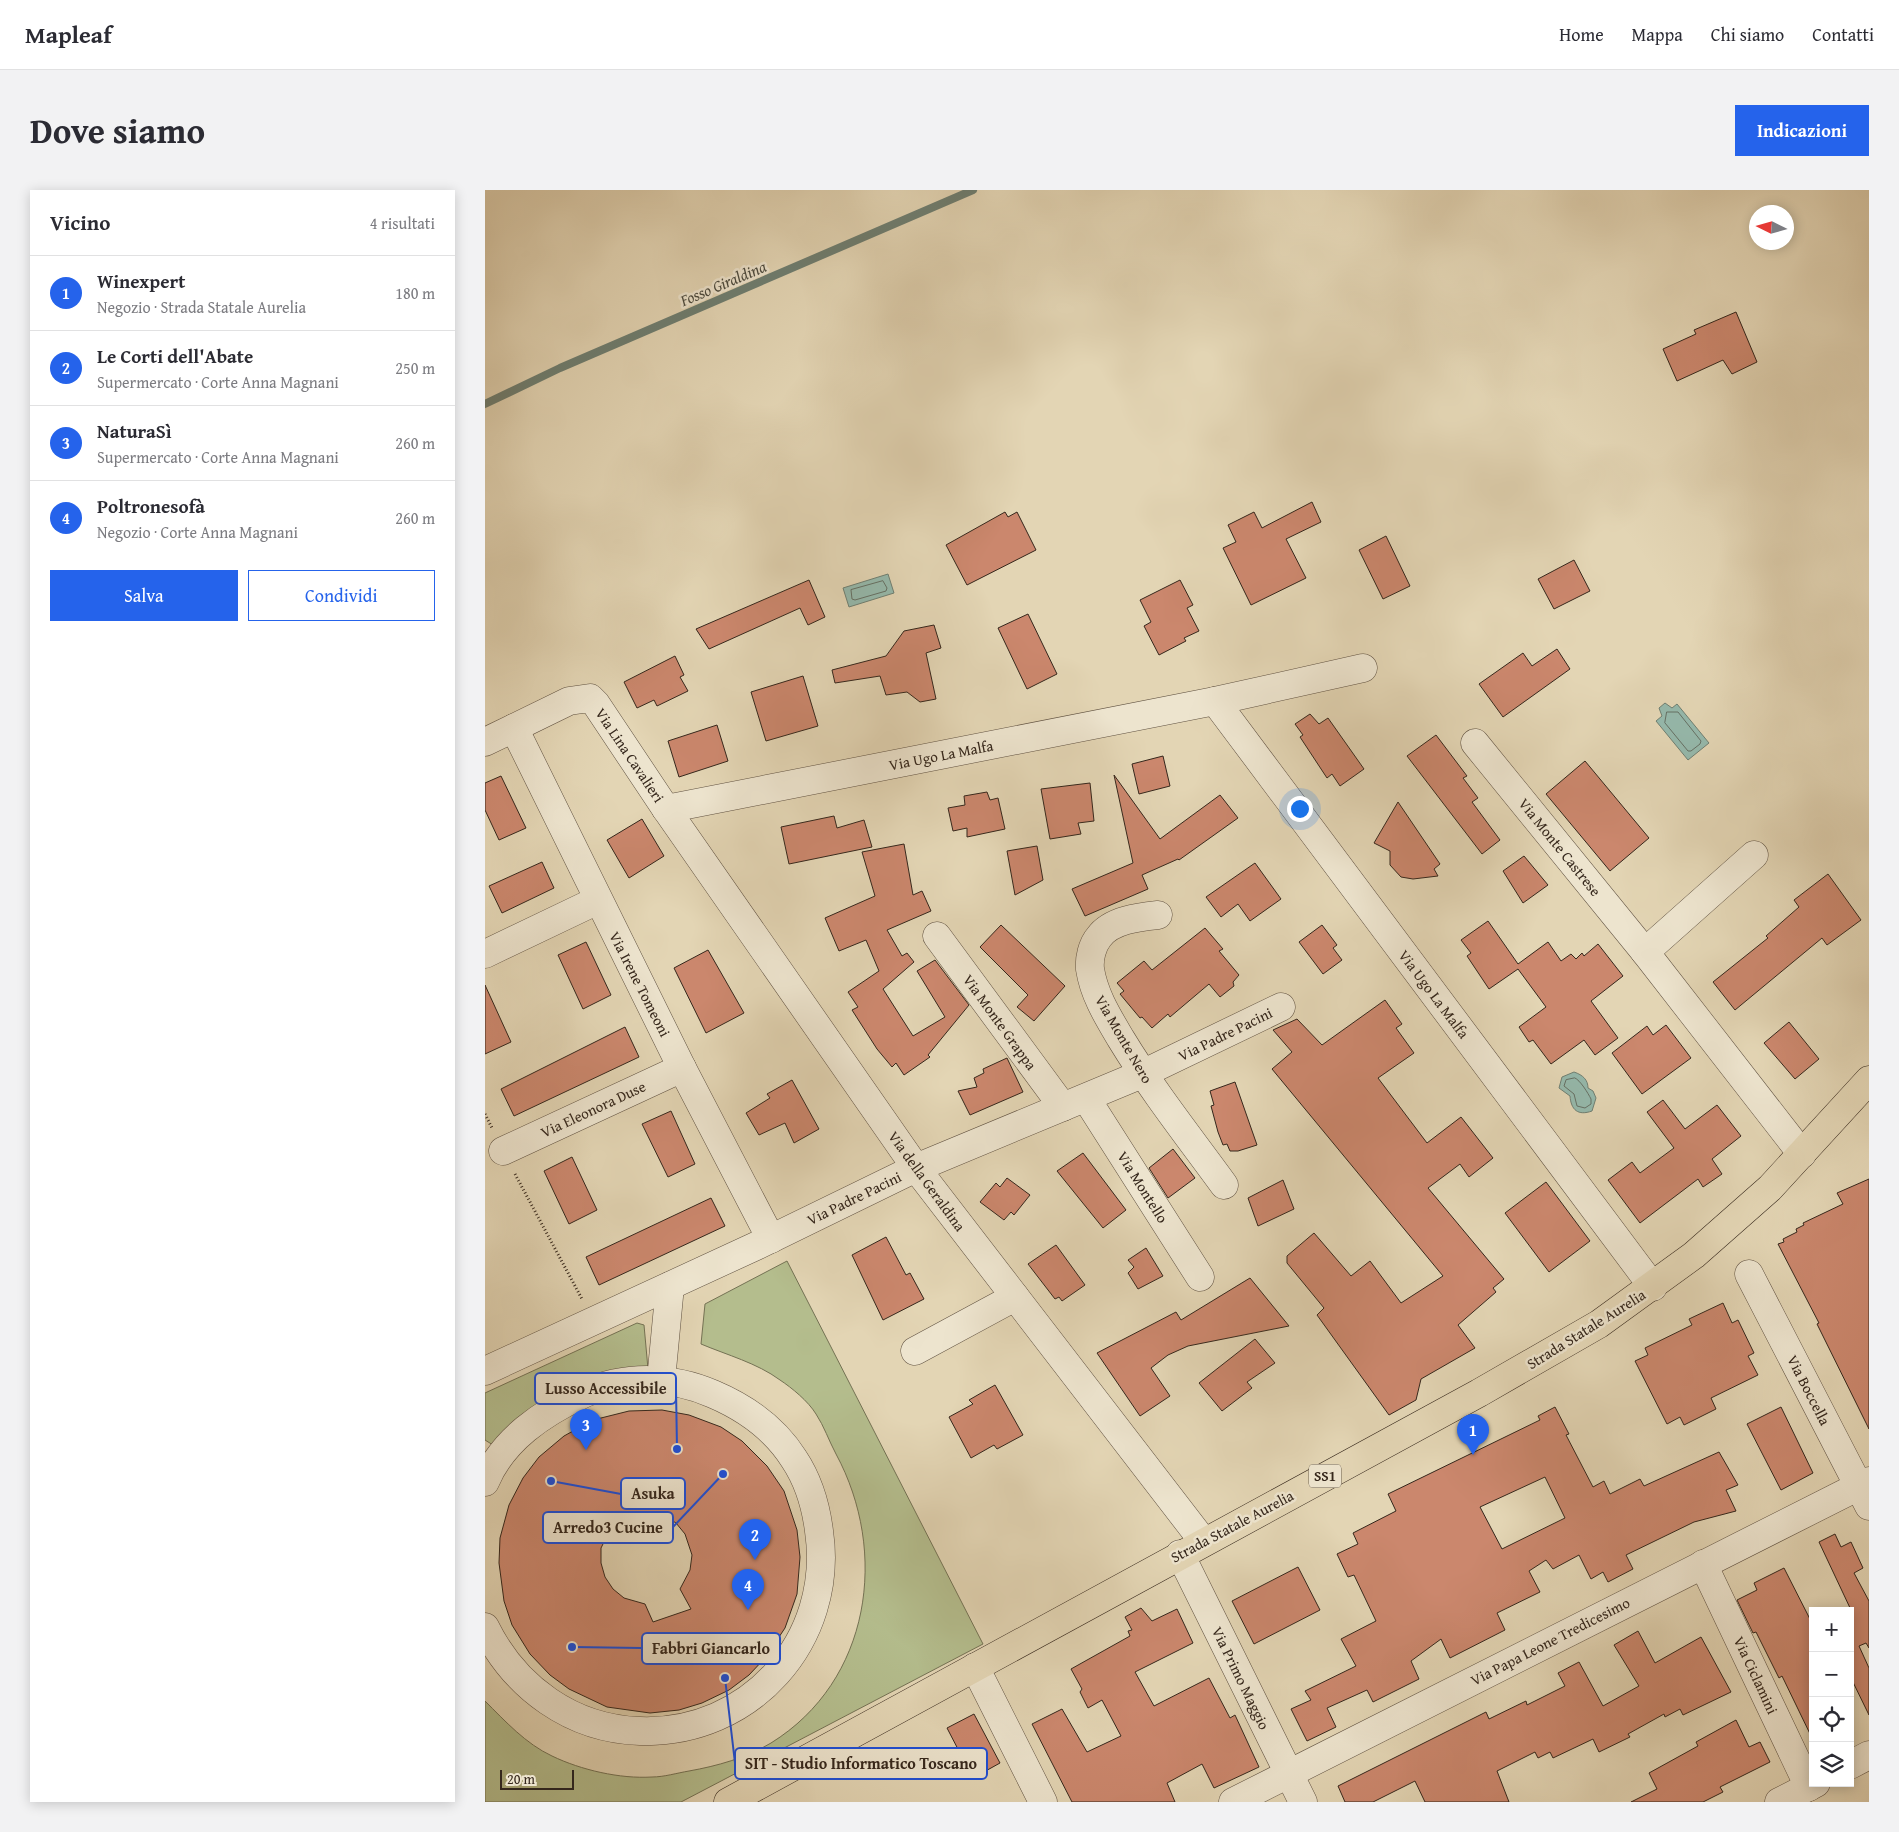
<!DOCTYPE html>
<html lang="it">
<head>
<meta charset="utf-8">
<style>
  :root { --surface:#fff; --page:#f2f2f3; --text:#2b2b33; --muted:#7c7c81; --line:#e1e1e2; --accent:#2563eb }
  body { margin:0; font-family:"Gentium Book Plus",serif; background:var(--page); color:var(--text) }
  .controls { position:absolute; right:15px; bottom:15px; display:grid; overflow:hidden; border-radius:0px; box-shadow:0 2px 12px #0003 }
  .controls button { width:45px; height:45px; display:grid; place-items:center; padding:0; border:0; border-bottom:1px solid var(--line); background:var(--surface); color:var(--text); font:25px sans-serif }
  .compass { position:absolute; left:1264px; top:15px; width:45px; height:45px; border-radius:50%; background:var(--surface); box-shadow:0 2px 12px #0003; rotate:275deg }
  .scale { position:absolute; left:15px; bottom:12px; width:74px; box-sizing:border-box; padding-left:5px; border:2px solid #35271c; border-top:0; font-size:14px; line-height:18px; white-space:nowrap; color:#35271c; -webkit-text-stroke:4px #ede4ce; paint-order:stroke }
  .you { position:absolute; left:814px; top:618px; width:18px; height:18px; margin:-12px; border:4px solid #fff; border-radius:50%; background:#1a73e8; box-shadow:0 0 0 8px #1a73e833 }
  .badge { display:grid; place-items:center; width:32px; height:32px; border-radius:50%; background:var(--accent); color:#fff; font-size:16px; font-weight:700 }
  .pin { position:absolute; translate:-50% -41px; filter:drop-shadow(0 1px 2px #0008) }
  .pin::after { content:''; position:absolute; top:26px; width:18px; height:15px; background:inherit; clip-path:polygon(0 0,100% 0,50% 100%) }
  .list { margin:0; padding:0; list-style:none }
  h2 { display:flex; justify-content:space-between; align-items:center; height:65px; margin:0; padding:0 20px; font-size:21px }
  h2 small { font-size:16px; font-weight:400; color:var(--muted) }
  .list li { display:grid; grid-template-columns:32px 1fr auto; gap:15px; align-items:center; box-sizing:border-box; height:75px; padding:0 20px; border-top:1px solid var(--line) }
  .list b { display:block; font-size:19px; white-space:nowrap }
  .list p { margin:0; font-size:16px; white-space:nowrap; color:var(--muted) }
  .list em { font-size:16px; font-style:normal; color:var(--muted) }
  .actions { display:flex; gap:10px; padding:15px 20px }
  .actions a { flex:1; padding:11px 0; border:1px solid var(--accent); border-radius:0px; text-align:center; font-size:18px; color:var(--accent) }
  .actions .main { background:var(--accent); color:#fff }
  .icon { flex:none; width:28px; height:28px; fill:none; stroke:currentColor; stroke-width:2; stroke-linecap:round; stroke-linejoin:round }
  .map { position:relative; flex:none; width:1384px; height:1612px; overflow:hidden; border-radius:0px }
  header { display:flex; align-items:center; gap:30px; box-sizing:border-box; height:70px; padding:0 25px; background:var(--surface); border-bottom:1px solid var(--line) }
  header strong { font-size:24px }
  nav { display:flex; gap:28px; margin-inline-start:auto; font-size:18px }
  .intro { display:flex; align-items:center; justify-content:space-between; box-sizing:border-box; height:120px; padding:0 30px }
  h1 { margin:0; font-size:35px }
  .button { padding:12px 22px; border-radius:0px; background:var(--accent); color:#fff; font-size:18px; font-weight:700 }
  main { display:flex; gap:30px; padding:0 30px }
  aside { flex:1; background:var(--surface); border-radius:0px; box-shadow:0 2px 12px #0003 }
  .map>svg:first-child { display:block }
  .green { fill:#b4bd8d; stroke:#747254 }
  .water { fill:#95b9ac; stroke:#6f7f72 }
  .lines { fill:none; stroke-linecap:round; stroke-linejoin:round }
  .shore { stroke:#657064; stroke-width:1 }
  .stream { stroke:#6f7f72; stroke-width:8 }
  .building { fill:#cb876d; stroke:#35271c; fill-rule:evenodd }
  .minor-casing { stroke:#605242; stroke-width:29 }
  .primary-casing { stroke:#35271c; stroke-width:29 }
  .path { stroke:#35271c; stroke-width:3; stroke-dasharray:1 2.5; stroke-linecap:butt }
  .minor { stroke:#ede4ce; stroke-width:28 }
  .primary { stroke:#e3d5b4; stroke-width:28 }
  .labels { text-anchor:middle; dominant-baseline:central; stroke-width:5; stroke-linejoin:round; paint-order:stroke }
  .shield { fill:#ede4ce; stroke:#6c6051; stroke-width:1 }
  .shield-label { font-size:14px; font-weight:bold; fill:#35271c }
  .street-label { font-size:15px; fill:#35271c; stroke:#ede4ce }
  .water-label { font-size:16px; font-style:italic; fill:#4d4c40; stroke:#ede4ce }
  .leader { fill:none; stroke:#1d4ed8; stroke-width:2 }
  .callout-dot { fill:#1d4ed8; stroke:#ede4ce; stroke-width:2 }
  .callout { fill:#ede4ce; stroke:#1d4ed8; stroke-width:2 }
  .callout-label { font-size:16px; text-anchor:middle; font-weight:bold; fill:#35271c }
</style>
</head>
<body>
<header>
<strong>Mapleaf</strong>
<nav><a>Home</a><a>Mappa</a><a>Chi siamo</a><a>Contatti</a></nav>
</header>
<div class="intro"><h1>Dove siamo</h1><a class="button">Indicazioni</a></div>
<main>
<aside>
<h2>Vicino<small>4 risultati</small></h2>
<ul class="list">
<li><span class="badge">1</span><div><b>Winexpert</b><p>Negozio · Strada Statale Aurelia</p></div><em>180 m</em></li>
<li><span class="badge">2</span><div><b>Le Corti dell'Abate</b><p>Supermercato · Corte Anna Magnani</p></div><em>250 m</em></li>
<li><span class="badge">3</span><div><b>NaturaSì</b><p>Supermercato · Corte Anna Magnani</p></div><em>260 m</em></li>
<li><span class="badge">4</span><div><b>Poltronesofà</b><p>Negozio · Corte Anna Magnani</p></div><em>260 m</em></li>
</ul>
<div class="actions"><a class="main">Salva</a><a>Condividi</a></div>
</aside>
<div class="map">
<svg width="1384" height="1612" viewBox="0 0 1384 1612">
  <rect width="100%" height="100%" fill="#e3d5b4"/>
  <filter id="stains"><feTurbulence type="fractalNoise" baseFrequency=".004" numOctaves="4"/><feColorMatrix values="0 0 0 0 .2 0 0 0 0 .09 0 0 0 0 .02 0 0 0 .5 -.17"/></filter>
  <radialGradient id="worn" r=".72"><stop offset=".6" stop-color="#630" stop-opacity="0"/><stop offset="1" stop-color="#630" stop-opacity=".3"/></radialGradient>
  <!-- green -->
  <g class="green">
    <path d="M 302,1071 L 498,1454 L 196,1612 L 0,1612 L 0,1511 C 20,1531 41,1554 67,1566 C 96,1580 135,1589 167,1587 C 179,1587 192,1583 204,1581 C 232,1576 261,1568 286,1553 C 386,1491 404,1362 351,1264 C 344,1251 339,1236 331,1224 C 323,1211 307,1198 295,1190 C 272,1173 242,1165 216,1154 L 220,1114 Z"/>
    <polygon points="152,1133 159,1135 163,1179 8,1255 0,1250 0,1203"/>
  </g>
  <!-- water -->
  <g class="water">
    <polygon points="403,384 409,403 364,417 358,398"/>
    <polygon points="1180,513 1187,518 1192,514 1224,553 1203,570 1171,531 1177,526 1174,518"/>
    <path d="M 1089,882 C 1098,885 1103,890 1103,898 L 1108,901 L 1111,908 L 1107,921 C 1093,926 1086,920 1085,906 L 1074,898 L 1077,887 Z"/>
  </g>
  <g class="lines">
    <!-- shore -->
    <g class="shore">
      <polygon points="398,391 402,398 401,401 370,410 367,409 366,400"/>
      <polygon points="1182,522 1193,522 1216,551 1215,554 1206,561 1203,561 1180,533"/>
      <path d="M 1090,888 C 1095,890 1103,903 1106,909 L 1106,914 L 1100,918 L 1092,916 L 1089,904 L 1079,896 L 1081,890 Z"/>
    </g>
    <!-- stream -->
    <polyline class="stream" points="0,214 75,178 488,0"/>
  </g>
  <!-- building -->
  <g class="building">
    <polygon points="1251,122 1272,172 1247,184 1238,170 1192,191 1178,159 1211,144 1209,140"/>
    <polygon points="827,312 836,332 801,349 821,388 766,415 738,358 751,352 743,335 769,322 777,338"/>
    <polygon points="520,322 523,327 532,322 551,360 482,395 461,355"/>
    <polygon points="901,346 925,396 898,409 874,360"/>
    <polygon points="1089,370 1105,401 1069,419 1053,389"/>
    <polygon points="324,390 340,427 323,435 315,418 224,459 211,439"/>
    <polygon points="695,390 708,415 702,418 714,441 699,448 701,451 674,465 659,436 666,432 655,410"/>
    <polygon points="543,424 572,484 542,499 513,438"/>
    <polygon points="449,435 456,458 441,463 451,509 435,512 422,502 401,505 395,486 350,493 347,480 401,466 419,441"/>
    <polygon points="1072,459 1085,479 1018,527 994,494 1038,463 1047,476"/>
    <polygon points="190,466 199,485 195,487 203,501 172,516 169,510 152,518 139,492"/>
    <polygon points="318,486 333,536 281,551 266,502"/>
    <polygon points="825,524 834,534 843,528 879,579 855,596 847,584 842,588 815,547 818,545 810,534"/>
    <polygon points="232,535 243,571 194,587 183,551"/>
    <polygon points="951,545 982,586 978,588 993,608 987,612 1015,650 997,664 922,566"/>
    <polygon points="678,566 685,596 654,604 647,574"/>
    <polygon points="1100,571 1164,648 1125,681 1061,604"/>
    <polygon points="629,585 675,649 735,605 753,628 694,670 693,669 657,685 663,699 600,726 587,699 648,673"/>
    <polygon points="16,586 41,638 14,650 0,620 0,593"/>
    <polygon points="605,593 609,631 593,633 596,644 565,649 556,599"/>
    <polygon points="502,602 505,610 513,608 520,639 482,647 482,638 468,641 463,618 480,615 479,606"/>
    <polygon points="913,612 955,674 949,679 953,686 928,689 916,687 905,675 905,661 889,653"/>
    <polygon points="349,626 352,638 379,630 387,657 304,674 296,637"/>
    <polygon points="157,629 179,666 144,688 122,650"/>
    <polygon points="419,654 428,705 437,701 446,721 402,740 417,766 422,763 429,772 398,799 428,846 460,827 432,781 450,770 484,815 443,865 445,867 419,885 411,873 407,877 392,859 367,820 373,817 363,802 394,781 381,750 354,761 340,728 390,706 377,662"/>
    <polygon points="552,656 558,690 530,705 522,661"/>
    <polygon points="1039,666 1063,695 1038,713 1018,681"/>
    <polygon points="57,672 69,698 17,723 4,696"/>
    <polygon points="770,673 796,709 765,731 753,714 736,727 721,707"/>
    <polygon points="1343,684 1376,730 1342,755 1337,748 1250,820 1228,792 1283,748 1281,746 1314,717 1309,710"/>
    <polygon points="1003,731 1033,774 1063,752 1076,771 1086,764 1091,769 1097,763 1099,766 1113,754 1138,786 1106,811 1133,848 1110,865 1099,850 1066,874 1048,850 1044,852 1034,837 1061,817 1033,779 1004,799 982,766 986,763 976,750"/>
    <polygon points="516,735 580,796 549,831 532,817 543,805 495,757"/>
    <polygon points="837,735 852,755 848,758 857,770 838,784 814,752"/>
    <polygon points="720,738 738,759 734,761 754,785 748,792 749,796 735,807 724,794 685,827 683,824 667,838 657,827 655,828 635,804 639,801 632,793 659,771 667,780"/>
    <polygon points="101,752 126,805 98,819 73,765"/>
    <polygon points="223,760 259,823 221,843 189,778"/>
    <polygon points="0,795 26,852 0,864"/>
    <polygon points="900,810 917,834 911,838 929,863 893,888 942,953 976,927 1008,968 984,987 975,974 943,998 1019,1089 1008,1098 1011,1102 973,1135 990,1158 936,1189 931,1210 904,1225 832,1125 839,1118 802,1073 802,1066 829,1043 866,1086 885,1071 916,1113 958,1086 787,879 807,862 788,840 812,829 837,855"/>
    <polygon points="1304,832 1334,869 1310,889 1279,853"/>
    <polygon points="1181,835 1206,868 1157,904 1127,863 1162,836 1168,845"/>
    <polygon points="140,837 154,867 29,926 16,899"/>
    <polygon points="522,868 538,902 485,925 473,901 492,897 489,888 499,883 498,879"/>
    <polygon points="307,890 334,939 309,953 300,933 274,945 261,923 285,908 282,904"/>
    <polygon points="750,892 772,955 753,961 745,961 742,954 738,955 733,942 726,916 729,915 725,901"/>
    <polygon points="1178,910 1200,939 1232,915 1256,946 1227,969 1237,984 1218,997 1213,989 1155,1033 1123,990 1147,972 1155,983 1189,958 1162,922"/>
    <polygon points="186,921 210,974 183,987 157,934"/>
    <polygon points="688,959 710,988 683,1008 664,978"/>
    <polygon points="598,963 641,1020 618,1038 572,981"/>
    <polygon points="87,967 112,1020 84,1034 59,981"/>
    <polygon points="522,988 545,1005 529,1025 526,1022 519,1030 495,1012 511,993 515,997"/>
    <polygon points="1384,989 1384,1239 1332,1134 1334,1133 1293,1054 1299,1052 1298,1049 1312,1042 1311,1039 1319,1035 1318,1033 1358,1014 1352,1003"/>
    <polygon points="798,990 809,1019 773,1036 763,1008"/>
    <polygon points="1061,992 1105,1051 1064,1082 1020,1023"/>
    <polygon points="226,1008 240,1036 114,1095 101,1067"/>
    <polygon points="401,1047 421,1085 425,1083 439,1109 398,1130 367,1065"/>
    <polygon points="571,1055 600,1095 577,1111 574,1107 570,1109 543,1074"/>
    <polygon points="661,1058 678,1086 653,1099 643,1083 649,1077 643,1070"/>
    <polygon points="765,1088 804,1136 703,1156 683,1165 666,1178 685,1206 655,1226 612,1163 691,1122 696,1130"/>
    <polygon points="1238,1113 1247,1133 1253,1130 1269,1163 1263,1166 1273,1185 1226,1208 1231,1219 1199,1235 1195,1227 1182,1234 1150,1171 1163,1165 1160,1158 1207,1135 1204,1129"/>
    <polygon points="770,1149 790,1173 762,1192 767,1198 737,1221 714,1193"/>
    <polygon points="510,1195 538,1245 512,1259 509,1255 486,1268 464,1227 488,1214 484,1210"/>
    <path d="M 1070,1217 L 1084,1244 L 1081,1245 L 1108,1297 L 1119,1291 L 1125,1304 L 1155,1289 L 1159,1296 L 1234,1262 L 1253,1295 L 1241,1300 L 1251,1321 L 1209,1332 L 1141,1365 L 1148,1379 L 1123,1392 L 1118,1382 L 1106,1389 L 1094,1365 L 1068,1379 L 1061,1370 L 1044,1381 L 1055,1402 L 1012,1423 L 1020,1440 L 965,1468 L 956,1449 L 926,1471 L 934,1489 L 888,1512 L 882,1500 L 842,1518 L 851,1537 L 822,1551 L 806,1519 L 826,1510 L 820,1501 L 871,1476 L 856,1449 L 891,1431 L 869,1385 L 863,1387 L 852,1364 L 873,1354 L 868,1343 L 911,1321 L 903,1304 L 1055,1230 L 1053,1226 ZM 1060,1287 L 1080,1328 L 1017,1359 L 995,1317 Z"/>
    <polygon points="1296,1217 1328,1283 1296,1300 1262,1234"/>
    <path d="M 177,1220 L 204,1225 L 236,1237 L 257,1251 L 282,1276 L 299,1301 L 312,1340 L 315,1367 L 312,1404 L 300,1438 L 280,1468 L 264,1485 L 244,1500 L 217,1513 L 194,1520 L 165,1523 L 122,1517 L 84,1499 L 65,1485 L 45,1464 L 27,1435 L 19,1411 L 14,1373 L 15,1348 L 24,1315 L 38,1288 L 54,1267 L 79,1246 L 108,1230 L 144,1221 ZM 156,1322 L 178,1325 L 191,1333 L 200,1344 L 207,1365 L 205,1380 L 195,1399 L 206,1419 L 168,1432 L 160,1414 L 139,1408 L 128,1399 L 120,1387 L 116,1373 L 116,1358 L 126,1338 L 137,1329 Z"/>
    <polygon points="1350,1344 1356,1357 1366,1352 1378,1378 1369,1383 1384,1411 1384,1458 1381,1453 1374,1456 1384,1478 1384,1525 1365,1486 1366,1420 1334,1352"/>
    <polygon points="813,1377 835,1420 769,1454 747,1411"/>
    <polygon points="1299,1378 1328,1435 1328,1550 1297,1486 1294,1488 1271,1442 1268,1443 1252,1410 1272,1400 1269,1393"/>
    <polygon points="656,1418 667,1431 692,1419 708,1453 650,1482 669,1516 724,1488 745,1528 750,1525 774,1577 729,1598 717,1574 682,1593 690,1612 587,1612 547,1534 577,1519 602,1562 636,1546 617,1510 603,1518 595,1502 597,1499 586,1479 645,1446 643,1441 647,1440 640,1427"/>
    <polygon points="1153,1441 1170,1473 1216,1447 1246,1502 1198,1525 1195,1519 1180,1527 1179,1524 1143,1544 1145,1547 1114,1562 1108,1549 1068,1568 1065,1562 1053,1568 1050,1562 1012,1581 1024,1612 940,1612 930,1591 888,1612 860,1612 853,1596 1001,1522 1004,1529 1041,1511 1042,1515 1080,1496 1073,1483 1094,1472 1118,1516 1154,1496 1129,1455"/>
    <polygon points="489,1524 515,1573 488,1588 462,1538"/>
    <polygon points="1251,1530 1264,1557 1275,1552 1285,1572 1235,1597 1238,1602 1218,1612 1146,1612 1172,1599 1164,1583 1213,1556 1211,1552"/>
  </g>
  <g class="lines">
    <defs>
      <g id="minor">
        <polyline points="730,511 878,478"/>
        <polyline points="29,538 197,878 286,1049"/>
        <polyline points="0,552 84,511 105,508 111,514 181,619 431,978 718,1351"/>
        <polyline points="990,553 1160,762 1317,964"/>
        <polyline points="181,619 730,511 1168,1097"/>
        <path d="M 673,725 C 654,727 626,730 614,747 C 607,755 604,769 605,779 C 609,805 623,827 636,849 C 667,900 704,947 739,995"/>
        <polyline points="452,746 578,917"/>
        <polyline points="1160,762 1269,665"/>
        <polyline points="0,764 113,710"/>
        <polyline points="601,908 715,1087"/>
        <polyline points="18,961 197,878"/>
        <polyline points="1264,1084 1384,1316"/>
        <polyline points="430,1161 530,1107"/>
        <polyline points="0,1181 271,1056 431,978 657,884 796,817"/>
        <polyline points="176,1190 185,1096"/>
        <path d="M 0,1292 C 18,1249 58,1223 98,1204 C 139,1185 187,1186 228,1204 C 261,1218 290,1239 309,1269 C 323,1290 331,1317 334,1341 C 350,1450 265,1545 155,1541 C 87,1539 30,1498 0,1437"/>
        <polyline points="695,1364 818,1612"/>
        <polyline points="1218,1374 1324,1597"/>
        <polyline points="490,1477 558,1612"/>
        <polyline points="1365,1575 1384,1565"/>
        <polyline points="748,1612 1384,1291"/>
        <polyline points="1294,1612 1331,1593"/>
      </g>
      <polyline id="primary" points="243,1612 994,1203 1114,1134 1209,1065 1285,998 1384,890"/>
    </defs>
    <!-- minor casing -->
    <use href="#minor" class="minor-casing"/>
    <!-- primary casing -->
    <use href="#primary" class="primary-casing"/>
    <!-- path -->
    <g class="path">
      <polyline points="0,924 7,938"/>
      <polyline points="30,984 97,1109"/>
    </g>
    <!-- minor -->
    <use href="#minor" class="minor"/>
    <!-- primary -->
    <use href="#primary" class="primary"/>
  </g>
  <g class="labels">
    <!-- shield labels -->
    <rect class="shield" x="824" y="1274.5" width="32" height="23" rx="4"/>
    <g class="shield-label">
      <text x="840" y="1286">SS1</text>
    </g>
    <!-- street labels -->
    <g class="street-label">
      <text transform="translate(145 565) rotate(56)">Via Lina Cavalieri</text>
      <text transform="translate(456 565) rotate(-11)">Via Ugo La Malfa</text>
      <text transform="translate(1075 657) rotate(51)">Via Monte Castrese</text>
      <text transform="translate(155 794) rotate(63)">Via Irene Tomeoni</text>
      <text transform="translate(949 804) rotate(53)">Via Ugo La Malfa</text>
      <text transform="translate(515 832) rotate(54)">Via Monte Grappa</text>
      <text transform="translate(740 844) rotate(-26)">Via Padre Pacini</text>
      <text transform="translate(639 849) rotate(60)">Via Monte Nero</text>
      <text transform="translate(108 919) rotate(-25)">Via Eleonora Duse</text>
      <text transform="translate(442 991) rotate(54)">Via della Geraldina</text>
      <text transform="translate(658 997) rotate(58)">Via Montello</text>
      <text transform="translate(369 1008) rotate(-26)">Via Padre Pacini</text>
      <text transform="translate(1101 1139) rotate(-32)">Strada Statale Aurelia</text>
      <text transform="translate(1324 1200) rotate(63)">Via Boccella</text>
      <text transform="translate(747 1336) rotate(-28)">Strada Statale Aurelia</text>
      <text transform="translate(1065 1451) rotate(-27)">Via Papa Leone Tredicesimo</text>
      <text transform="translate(1271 1485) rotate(65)">Via Ciclamini</text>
      <text transform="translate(756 1488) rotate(64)">Via Primo Maggio</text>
    </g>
    <!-- water labels -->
    <g class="water-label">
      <text transform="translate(238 93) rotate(-23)">Fosso Giraldina</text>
    </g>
  </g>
  <!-- callouts -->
  <path class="leader" d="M192 1259L191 1199M66 1291L136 1304M238 1284L188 1337M87 1457L157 1458M240 1488L250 1573"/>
  <g class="callout-dot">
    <circle cx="192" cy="1259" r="5"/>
    <circle cx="66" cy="1291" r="5"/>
    <circle cx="238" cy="1284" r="5"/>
    <circle cx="87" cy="1457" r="5"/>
    <circle cx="240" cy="1488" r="5"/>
  </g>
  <g class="callout">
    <rect x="50" y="1183" width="141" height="31" rx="5"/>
    <rect x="136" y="1288" width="64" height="31" rx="5"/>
    <rect x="58" y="1322" width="130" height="31" rx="5"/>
    <rect x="157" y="1443" width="138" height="31" rx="5"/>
    <rect x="250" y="1558" width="252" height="31" rx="5"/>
  </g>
  <g class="callout-label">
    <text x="121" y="1204">Lusso Accessibile</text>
    <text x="168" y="1309">Asuka</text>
    <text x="123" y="1343">Arredo3 Cucine</text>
    <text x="226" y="1464">Fabbri Giancarlo</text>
    <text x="376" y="1579">SIT - Studio Informatico Toscano</text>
  </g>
  <rect width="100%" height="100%" filter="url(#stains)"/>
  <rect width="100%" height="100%" fill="url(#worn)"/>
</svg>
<div class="controls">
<button>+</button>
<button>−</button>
<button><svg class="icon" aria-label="locate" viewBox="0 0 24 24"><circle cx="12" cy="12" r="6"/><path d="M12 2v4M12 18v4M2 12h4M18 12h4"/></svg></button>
<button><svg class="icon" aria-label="layers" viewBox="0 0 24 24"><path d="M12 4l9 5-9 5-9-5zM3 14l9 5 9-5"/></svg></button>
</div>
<svg class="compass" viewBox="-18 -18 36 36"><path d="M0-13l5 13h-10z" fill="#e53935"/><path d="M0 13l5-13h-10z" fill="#7c7c81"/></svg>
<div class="scale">20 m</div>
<div class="you"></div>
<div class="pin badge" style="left:988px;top:1265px">1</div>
<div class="pin badge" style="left:270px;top:1370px">2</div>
<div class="pin badge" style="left:101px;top:1260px">3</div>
<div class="pin badge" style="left:263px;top:1420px">4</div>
</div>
</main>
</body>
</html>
